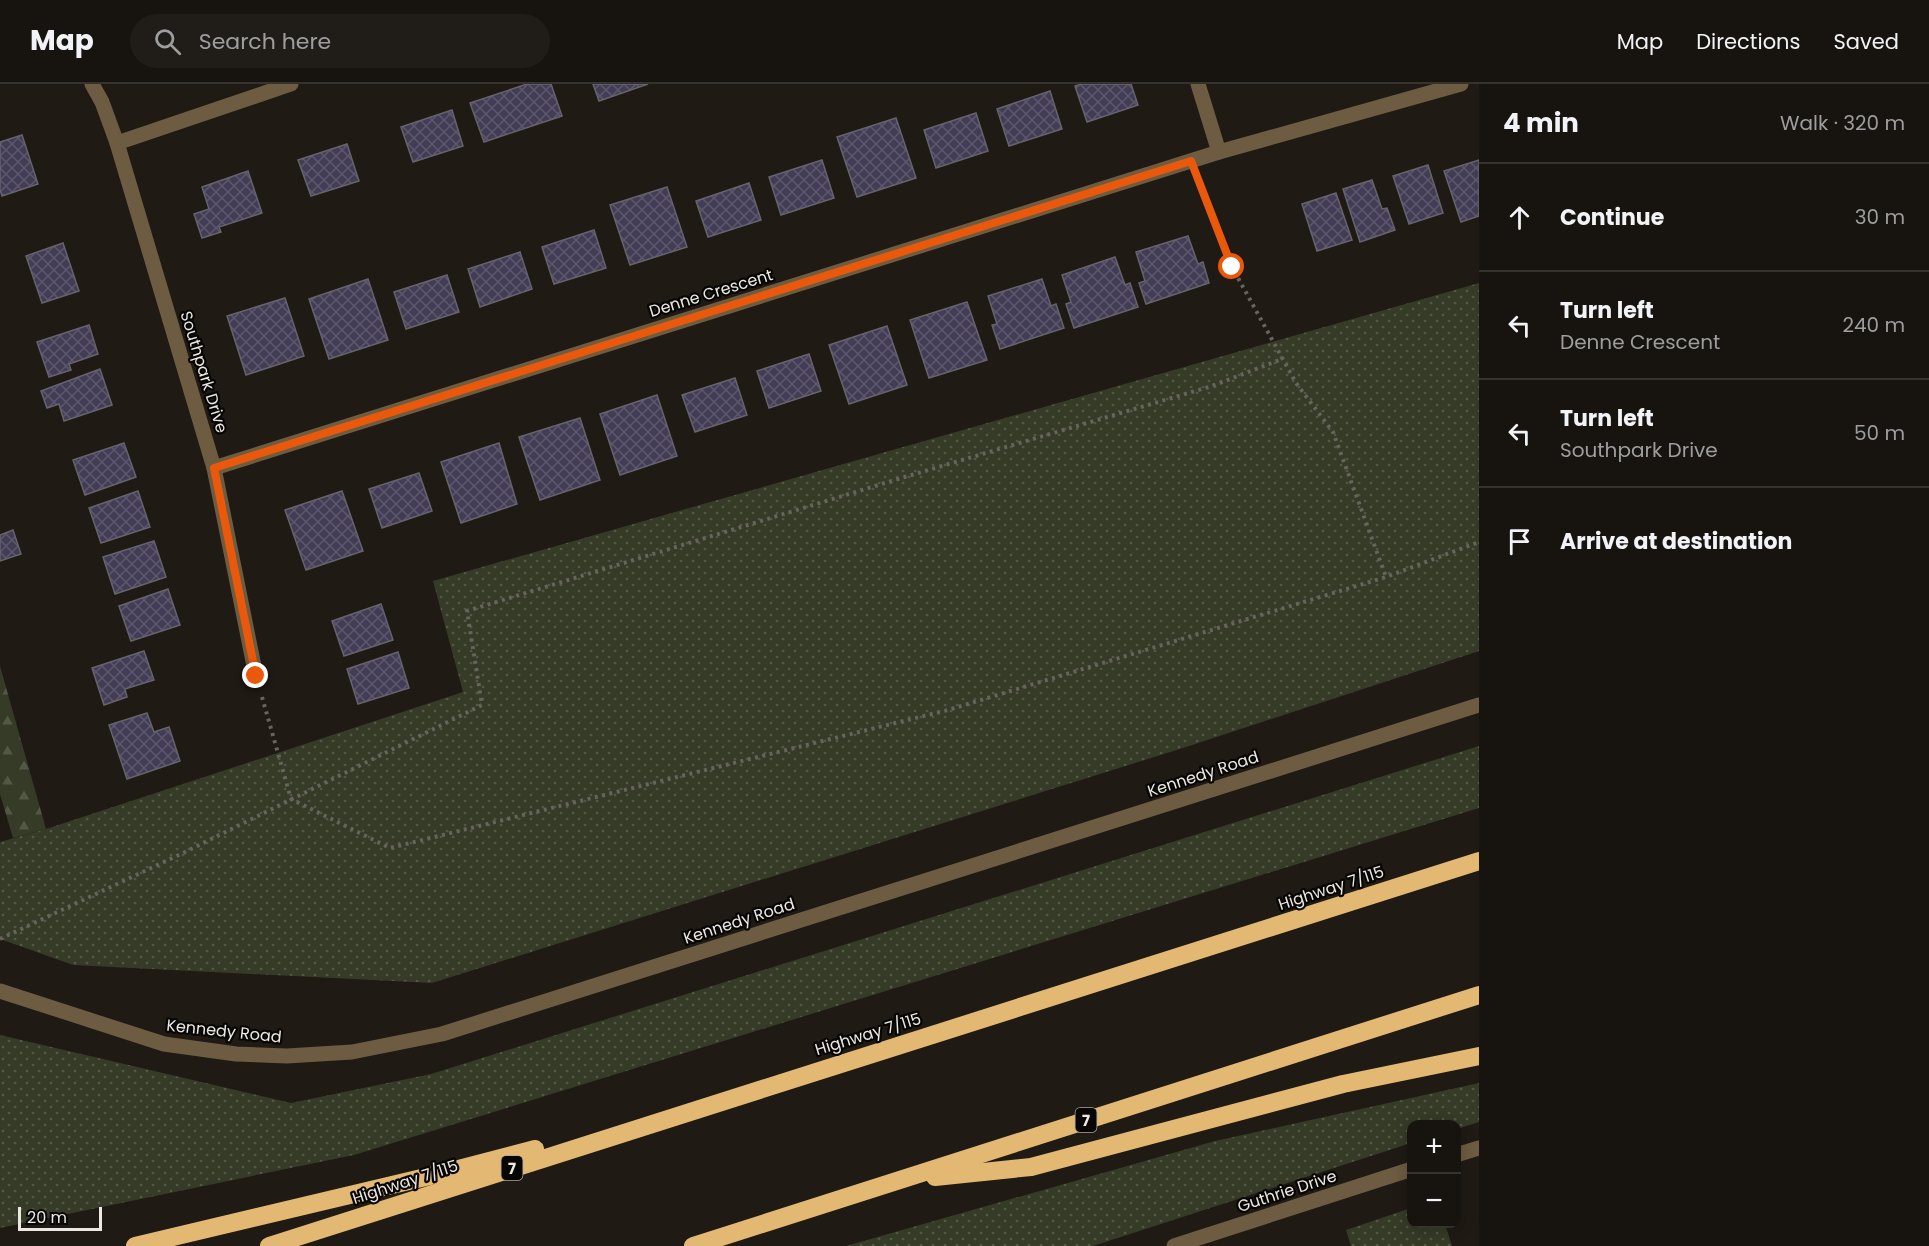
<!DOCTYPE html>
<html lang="en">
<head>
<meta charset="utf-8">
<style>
  :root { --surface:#17140f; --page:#201d18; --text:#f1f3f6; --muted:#9e9e9e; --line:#36332f }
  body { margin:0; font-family:Poppins,sans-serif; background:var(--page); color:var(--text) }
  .controls { position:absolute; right:18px; bottom:18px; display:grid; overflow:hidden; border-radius:12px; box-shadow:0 3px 15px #0003 }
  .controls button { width:54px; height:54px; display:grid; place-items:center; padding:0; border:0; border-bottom:2px solid var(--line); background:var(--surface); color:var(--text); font:30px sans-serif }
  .scale { position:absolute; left:18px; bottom:15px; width:84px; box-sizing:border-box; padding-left:6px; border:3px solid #ece9e4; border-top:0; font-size:16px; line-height:21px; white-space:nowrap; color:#ece9e4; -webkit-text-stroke:4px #070604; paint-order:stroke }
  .stop { position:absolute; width:18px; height:18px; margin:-14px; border:4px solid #ea580c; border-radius:50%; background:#fff }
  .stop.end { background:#ea580c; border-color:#fff; box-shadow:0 2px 6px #0008 }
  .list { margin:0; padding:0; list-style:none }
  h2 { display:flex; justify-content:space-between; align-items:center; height:78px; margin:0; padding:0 24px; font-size:26px }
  h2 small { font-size:20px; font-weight:400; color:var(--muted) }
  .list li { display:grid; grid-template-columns:39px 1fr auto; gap:18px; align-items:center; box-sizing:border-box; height:108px; padding:0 24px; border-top:2px solid var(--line) }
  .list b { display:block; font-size:22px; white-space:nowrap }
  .list p { margin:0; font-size:20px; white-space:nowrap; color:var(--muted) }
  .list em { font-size:20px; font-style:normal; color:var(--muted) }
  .icon { flex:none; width:33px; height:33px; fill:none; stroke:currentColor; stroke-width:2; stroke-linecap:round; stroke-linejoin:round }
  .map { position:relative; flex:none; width:1479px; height:1162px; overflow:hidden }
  header { display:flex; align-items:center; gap:36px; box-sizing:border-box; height:84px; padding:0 30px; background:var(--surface); border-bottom:2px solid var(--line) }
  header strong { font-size:28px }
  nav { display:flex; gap:33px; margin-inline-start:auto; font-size:21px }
  .search { width:420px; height:54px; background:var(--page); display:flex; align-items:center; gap:15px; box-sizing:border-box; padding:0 21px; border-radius:33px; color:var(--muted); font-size:22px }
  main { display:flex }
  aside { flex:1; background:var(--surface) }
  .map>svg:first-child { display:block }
  .grass { fill:url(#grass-dots) }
  .forest { fill:url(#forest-firs) }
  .building { fill:url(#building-cross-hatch); stroke:#65636c; stroke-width:1.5 }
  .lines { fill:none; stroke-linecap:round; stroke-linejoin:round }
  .path { stroke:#67635d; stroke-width:4; stroke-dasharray:3 4.5; stroke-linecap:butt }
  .minor { stroke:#6d5c41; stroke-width:15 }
  .tertiary { stroke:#6d5c41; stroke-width:15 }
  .motorway { stroke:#e3b872; stroke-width:18 }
  .route { stroke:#ea580c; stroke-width:8 }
  .labels { text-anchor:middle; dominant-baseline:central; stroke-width:4.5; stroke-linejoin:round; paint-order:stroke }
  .shield { fill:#070604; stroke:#a7a5a1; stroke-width:1.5 }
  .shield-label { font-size:15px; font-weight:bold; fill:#ece9e4 }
  .street-label { font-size:16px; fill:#ece9e4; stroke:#070604 }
</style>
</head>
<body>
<header>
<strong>Map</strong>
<div class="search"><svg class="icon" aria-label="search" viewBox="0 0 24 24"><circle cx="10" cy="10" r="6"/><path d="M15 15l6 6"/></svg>Search here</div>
<nav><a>Map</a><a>Directions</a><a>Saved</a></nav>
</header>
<main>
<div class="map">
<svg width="1479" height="1162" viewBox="0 0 1479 1162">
  <defs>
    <pattern id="grass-dots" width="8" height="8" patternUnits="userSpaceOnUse" patternTransform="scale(1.5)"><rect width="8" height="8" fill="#353b27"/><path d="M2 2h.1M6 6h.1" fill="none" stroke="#525746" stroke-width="1.8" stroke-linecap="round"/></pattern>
    <pattern id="forest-firs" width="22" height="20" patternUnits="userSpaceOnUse" patternTransform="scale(1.5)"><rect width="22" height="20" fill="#353b27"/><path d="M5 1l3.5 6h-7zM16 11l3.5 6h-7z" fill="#525746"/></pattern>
    <pattern id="building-cross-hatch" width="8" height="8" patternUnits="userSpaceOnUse" patternTransform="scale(1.5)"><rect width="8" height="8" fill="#423c55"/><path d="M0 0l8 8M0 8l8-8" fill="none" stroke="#5d586d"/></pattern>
  </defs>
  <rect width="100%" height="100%" fill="#1f1a14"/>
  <!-- grass -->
  <g class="grass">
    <polygon points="1479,199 1479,567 1183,664 432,899 73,881 0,855 0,758 46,745 463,608 433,497"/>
    <polygon points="1479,662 1479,724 354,1071 0,1144 0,951 291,1019 431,990"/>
    <polygon points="1479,999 1479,1038 1457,1045 1456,1040 1412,1040 1411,1059 1093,1162 846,1162 1215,1057"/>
    <polygon points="1411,1124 1412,1140 1445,1140 1452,1162 1351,1162 1346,1146"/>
  </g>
  <!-- forest -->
  <polygon class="forest" points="0,582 46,745 13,754 0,710"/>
  <!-- building -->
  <g class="building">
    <polygon points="527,0 551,0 562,32 484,58 470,19"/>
    <polygon points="593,0 648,0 599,17"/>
    <polygon points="1082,0 1131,0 1138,21 1087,38 1075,2"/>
    <polygon points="1050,7 1062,45 1009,62 997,25"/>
    <polygon points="452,26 463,62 413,78 401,43"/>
    <polygon points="976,29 988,67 936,84 924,46"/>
    <polygon points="896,34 916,94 857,113 837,53"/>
    <polygon points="22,51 38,100 2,112 0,106 0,58"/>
    <polygon points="347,60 359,97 311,112 298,76"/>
    <polygon points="822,76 834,114 781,131 769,93"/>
    <polygon points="1479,76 1479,132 1461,138 1444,87"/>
    <polygon points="1428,81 1443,129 1409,140 1393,92"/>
    <polygon points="248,87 262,129 219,143 221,148 202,154 194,130 209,125 202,103"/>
    <polygon points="1372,96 1382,125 1387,124 1395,146 1360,158 1343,105"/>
    <polygon points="749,99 761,136 708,153 696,117"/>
    <polygon points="667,103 687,163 630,181 610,121"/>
    <polygon points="1336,109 1352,156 1317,167 1302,120"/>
    <polygon points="594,146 606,184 554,200 542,163"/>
    <polygon points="1188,152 1198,180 1203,178 1209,199 1146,220 1139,199 1145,197 1136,168"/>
    <polygon points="63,159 79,207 42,219 26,172"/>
    <polygon points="520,168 532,205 480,223 468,185"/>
    <polygon points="1115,173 1125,201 1130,199 1138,223 1074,244 1066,220 1071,218 1062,191"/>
    <polygon points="447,191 459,228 406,245 394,208"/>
    <polygon points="368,195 388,256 329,275 309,215"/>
    <polygon points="1042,195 1051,222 1056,220 1064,244 1000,265 992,241 997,240 988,212"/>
    <polygon points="285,214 304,272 246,291 227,232"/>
    <polygon points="967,218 987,276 929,294 910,236"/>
    <polygon points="89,241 98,270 69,280 71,286 49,293 37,258"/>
    <polygon points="887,242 907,301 849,320 829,261"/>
    <polygon points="809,270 821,307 769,324 757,287"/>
    <polygon points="100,285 112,321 64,337 59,320 47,324 41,307"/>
    <polygon points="735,294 747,331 695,348 682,311"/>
    <polygon points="657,311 677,372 620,391 600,330"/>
    <polygon points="580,334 600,396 540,416 519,353"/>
    <polygon points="124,359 136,393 85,411 73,376"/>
    <polygon points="499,359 517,420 461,439 441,378"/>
    <polygon points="419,389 432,427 382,444 369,405"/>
    <polygon points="138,407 150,443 101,459 89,424"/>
    <polygon points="342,407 363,467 306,486 285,426"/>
    <polygon points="13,446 21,470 0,477 0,451"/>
    <polygon points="154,457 166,493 115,510 103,473"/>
    <polygon points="168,505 180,541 131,557 119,522"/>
    <polygon points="381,520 393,556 344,572 332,537"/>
    <polygon points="144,567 154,596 125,605 127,613 104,621 92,584"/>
    <polygon points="398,568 409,604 358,620 347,585"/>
    <polygon points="147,629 154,648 169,643 180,677 127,695 109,641"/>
  </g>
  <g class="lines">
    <!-- path -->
    <g class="path">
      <polyline points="1199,97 1232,183 1296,299 1333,348 1386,493"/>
      <polyline points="262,613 291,715 390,764 948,626 1386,493 1479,458"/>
      <polyline points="0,855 183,769 482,621 467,527 898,395 1212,302 1282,275"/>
    </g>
    <!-- minor -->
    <g class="minor">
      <polyline points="92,0 102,18 117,59 214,384 256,592"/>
      <polyline points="1198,0 1219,68"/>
      <polyline points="117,59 291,0"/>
      <polyline points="214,384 1219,68 1461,0"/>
    </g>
    <!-- tertiary -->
    <g class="tertiary">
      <polyline points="0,907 164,960 236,970 287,972 352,968 442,950 1479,621"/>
      <polyline points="1456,1071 1479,1064"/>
      <polyline points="1174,1162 1412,1085"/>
    </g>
    <!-- motorway -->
    <g class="motorway">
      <polyline points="935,1093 1031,1083 1343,1000 1479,972"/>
      <polyline points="135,1162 451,1087 535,1065"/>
      <polyline points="269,1162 1479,777"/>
      <polyline points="693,1162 1479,911"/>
    </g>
  </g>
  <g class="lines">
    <!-- route -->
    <polyline class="route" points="256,592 214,384 1191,77 1232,183"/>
  </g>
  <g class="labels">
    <!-- shield labels -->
    <g class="shield">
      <rect x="1075.5" y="1024" width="21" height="24" rx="4.5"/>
      <rect x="501.5" y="1072" width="21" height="24" rx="4.5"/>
    </g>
    <g class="shield-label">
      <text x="1086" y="1036">7</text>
      <text x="512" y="1084">7</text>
    </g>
    <!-- street labels -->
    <g class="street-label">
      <text transform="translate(711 209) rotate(-17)">Denne Crescent</text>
      <text transform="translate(204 288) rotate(73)">Southpark Drive</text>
      <text transform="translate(1203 690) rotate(-18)">Kennedy Road</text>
      <text transform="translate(1331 804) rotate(-18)">Highway 7/115</text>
      <text transform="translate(739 837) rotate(-18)">Kennedy Road</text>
      <text transform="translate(224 947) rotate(6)">Kennedy Road</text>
      <text transform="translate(868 950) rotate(-17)">Highway 7/115</text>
      <text transform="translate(405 1098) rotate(-18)">Highway 7/115</text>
      <text transform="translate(1287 1107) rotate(-18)">Guthrie Drive</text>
    </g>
  </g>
</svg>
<div class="controls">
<button>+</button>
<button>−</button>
</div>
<div class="scale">20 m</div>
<div class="stop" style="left:1232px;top:183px"></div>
<div class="stop end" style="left:256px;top:592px"></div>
</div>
<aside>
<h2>4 min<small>Walk · 320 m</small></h2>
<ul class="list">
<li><svg class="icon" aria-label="ahead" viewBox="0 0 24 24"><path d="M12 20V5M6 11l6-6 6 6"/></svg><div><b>Continue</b></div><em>30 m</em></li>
<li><svg class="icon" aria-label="left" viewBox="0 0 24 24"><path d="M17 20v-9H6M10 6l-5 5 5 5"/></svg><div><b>Turn left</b><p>Denne Crescent</p></div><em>240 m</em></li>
<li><svg class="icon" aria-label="left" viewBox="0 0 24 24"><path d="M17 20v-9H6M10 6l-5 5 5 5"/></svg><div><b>Turn left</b><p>Southpark Drive</p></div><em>50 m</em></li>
<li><svg class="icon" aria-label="arrive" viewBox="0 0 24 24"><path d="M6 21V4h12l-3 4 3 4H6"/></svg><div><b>Arrive at destination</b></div></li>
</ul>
</aside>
</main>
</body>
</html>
